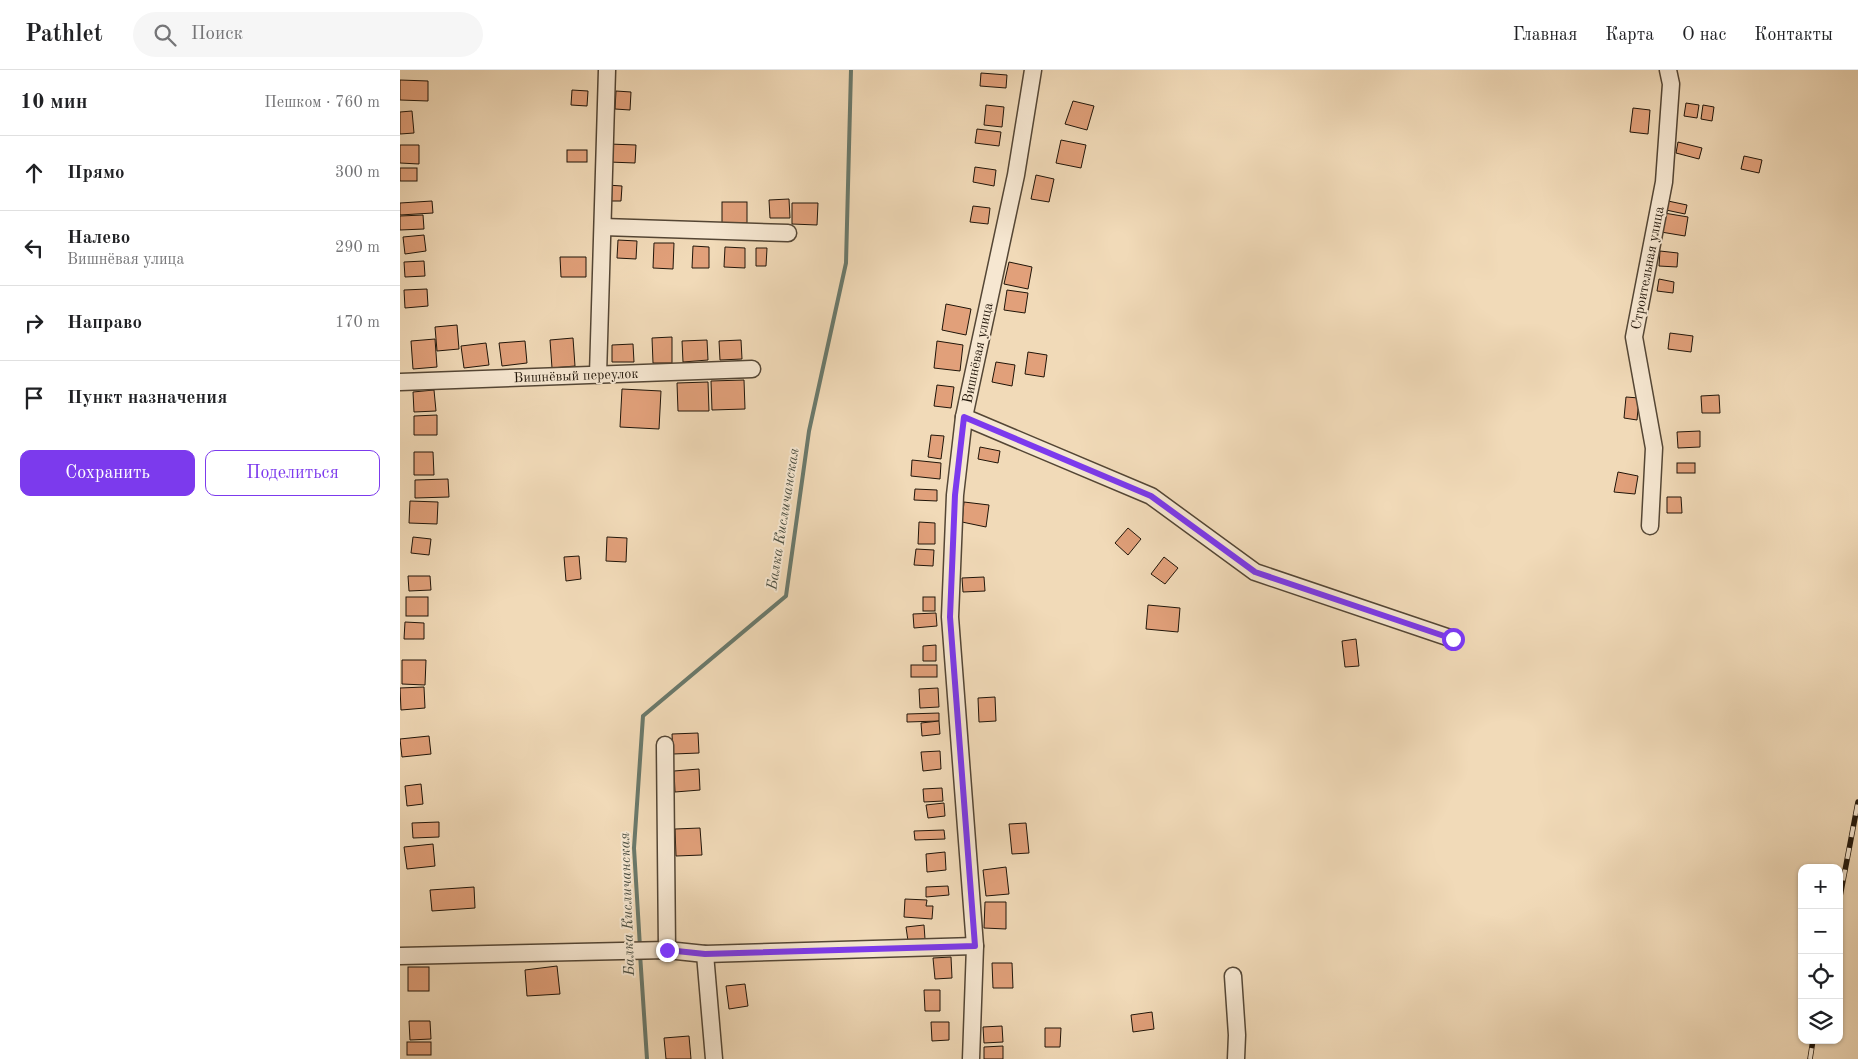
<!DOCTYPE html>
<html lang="ru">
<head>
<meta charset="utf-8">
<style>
  :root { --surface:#fff; --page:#f6f6f6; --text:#202124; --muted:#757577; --line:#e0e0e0; --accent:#7c3aed }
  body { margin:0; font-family:"Old Standard TT",serif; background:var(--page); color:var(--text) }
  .controls { position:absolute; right:15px; bottom:15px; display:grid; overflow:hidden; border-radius:10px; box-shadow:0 1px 4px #0004 }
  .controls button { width:45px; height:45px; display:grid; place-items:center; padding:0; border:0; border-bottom:1px solid var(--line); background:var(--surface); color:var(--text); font:25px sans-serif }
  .stop { position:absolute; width:15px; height:15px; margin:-11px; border:4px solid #7c3aed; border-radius:50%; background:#fff }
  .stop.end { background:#7c3aed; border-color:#fff; box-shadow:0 1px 5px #0008 }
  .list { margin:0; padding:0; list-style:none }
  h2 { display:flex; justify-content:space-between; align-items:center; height:65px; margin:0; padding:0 20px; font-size:21px }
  h2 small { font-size:16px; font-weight:400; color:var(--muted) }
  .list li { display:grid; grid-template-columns:32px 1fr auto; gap:15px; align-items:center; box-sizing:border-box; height:75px; padding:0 20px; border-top:1px solid var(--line) }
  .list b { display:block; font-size:19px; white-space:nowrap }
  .list p { margin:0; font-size:16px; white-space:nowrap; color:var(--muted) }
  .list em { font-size:16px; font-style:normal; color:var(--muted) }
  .actions { display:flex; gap:10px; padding:15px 20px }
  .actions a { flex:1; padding:11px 0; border:1px solid var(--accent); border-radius:10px; text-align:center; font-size:18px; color:var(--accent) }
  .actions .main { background:var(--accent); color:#fff }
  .icon { flex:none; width:28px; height:28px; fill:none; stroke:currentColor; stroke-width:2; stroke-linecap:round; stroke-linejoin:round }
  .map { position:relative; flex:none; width:1458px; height:989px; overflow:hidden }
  header { display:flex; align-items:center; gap:30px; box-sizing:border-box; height:70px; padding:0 25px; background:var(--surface); border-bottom:1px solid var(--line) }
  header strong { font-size:24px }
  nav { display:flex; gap:28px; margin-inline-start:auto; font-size:18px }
  .search { width:350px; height:45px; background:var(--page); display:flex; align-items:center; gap:12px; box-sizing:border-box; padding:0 18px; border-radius:28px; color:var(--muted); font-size:19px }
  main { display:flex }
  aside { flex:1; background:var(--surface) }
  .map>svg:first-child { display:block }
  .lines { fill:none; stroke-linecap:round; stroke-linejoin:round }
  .stream { stroke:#6a796b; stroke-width:4 }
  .building { fill:#e1a07a; stroke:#201509 }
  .minor-casing { stroke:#544635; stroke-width:19 }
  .minor { stroke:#f6e7d1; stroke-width:16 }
  .rail-casing { stroke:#201509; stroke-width:5.5 }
  .rail { stroke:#f6e7d1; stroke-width:4; stroke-dasharray:11; stroke-linecap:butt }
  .route { stroke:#7c3aed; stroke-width:6 }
  .labels { text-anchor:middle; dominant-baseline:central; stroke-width:4; stroke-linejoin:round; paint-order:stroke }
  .street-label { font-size:14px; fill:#201509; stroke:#f6e7d1 }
  .water-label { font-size:15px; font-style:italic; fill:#4b4f42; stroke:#f6e7d1 }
</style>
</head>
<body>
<header>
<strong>Pathlet</strong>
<div class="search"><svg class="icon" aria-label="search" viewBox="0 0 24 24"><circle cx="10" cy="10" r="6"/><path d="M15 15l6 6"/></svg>Поиск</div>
<nav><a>Главная</a><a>Карта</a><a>О нас</a><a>Контакты</a></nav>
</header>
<main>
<aside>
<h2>10 мин<small>Пешком · 760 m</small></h2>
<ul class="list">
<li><svg class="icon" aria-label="ahead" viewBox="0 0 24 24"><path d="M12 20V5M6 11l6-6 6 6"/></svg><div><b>Прямо</b></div><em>300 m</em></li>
<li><svg class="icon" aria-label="left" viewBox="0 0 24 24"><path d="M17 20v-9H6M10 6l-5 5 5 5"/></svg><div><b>Налево</b><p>Вишнёвая улица</p></div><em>290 m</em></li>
<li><svg class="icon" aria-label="right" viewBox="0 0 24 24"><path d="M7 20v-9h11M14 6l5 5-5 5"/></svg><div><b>Направо</b></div><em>170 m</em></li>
<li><svg class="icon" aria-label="arrive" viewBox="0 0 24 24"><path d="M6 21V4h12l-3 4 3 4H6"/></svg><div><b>Пункт назначения</b></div></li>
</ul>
<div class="actions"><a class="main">Сохранить</a><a>Поделиться</a></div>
</aside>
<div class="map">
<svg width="1458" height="989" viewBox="0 0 1458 989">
  <rect width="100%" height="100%" fill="#f1dab8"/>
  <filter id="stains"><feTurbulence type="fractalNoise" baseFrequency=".004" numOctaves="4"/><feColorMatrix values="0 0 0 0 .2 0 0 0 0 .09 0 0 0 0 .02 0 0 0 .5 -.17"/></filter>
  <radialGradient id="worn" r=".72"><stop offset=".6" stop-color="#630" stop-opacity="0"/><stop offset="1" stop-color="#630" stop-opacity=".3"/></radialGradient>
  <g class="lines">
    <!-- stream -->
    <g class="stream">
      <polyline points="240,877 234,778 243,646 386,526 409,361 446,193 451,0"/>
      <polyline points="240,884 247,989"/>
    </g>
  </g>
  <!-- building -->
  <g class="building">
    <polygon points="581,3 607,5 606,18 580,16"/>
    <polygon points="0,10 28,11 28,31 0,30"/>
    <polygon points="172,20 188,21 187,36 171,35"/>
    <polygon points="216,21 231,22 230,40 215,39"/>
    <polygon points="673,31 694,36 687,60 665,54"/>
    <polygon points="1286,33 1299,35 1297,48 1284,46"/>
    <polygon points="586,35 604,37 602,57 584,55"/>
    <polygon points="1303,35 1314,37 1312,51 1301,49"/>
    <polygon points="1233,38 1250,40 1248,64 1230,62"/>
    <polygon points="12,41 14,63 0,64 0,42"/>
    <polygon points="577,59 601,62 599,76 575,73"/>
    <polygon points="661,70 686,75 681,98 656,93"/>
    <polygon points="1278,72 1302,78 1299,89 1276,83"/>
    <polygon points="209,74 236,75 235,93 209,92"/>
    <polygon points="0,75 19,75 19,94 0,93"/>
    <rect x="167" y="80" width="20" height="12"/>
    <polygon points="1344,86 1362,90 1359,103 1341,99"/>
    <polygon points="575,97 596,100 594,116 573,112"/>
    <rect x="0" y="98" width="17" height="13"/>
    <polygon points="636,105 654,109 649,132 631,129"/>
    <polygon points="207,115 222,116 221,131 207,131"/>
    <polygon points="389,129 390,148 370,148 369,130"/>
    <polygon points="32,131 33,143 0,145 0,133"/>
    <polygon points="1268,131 1287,135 1285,144 1266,140"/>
    <rect x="322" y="132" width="25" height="21"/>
    <polygon points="392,133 418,133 417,155 392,154"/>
    <polygon points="573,136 590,138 588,154 570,152"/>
    <polygon points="1264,143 1288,147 1285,166 1261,162"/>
    <polygon points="23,145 24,159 0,160 0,146"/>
    <polygon points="24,165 26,181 5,184 3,167"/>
    <polygon points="218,170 237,171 236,189 217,188"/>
    <polygon points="254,173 274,173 273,199 253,198"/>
    <polygon points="293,176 309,177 309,198 292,198"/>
    <polygon points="325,177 345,178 345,198 324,197"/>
    <polygon points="356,178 367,178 366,196 356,196"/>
    <polygon points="1260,181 1278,183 1277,197 1259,196"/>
    <polygon points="160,187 186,187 186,207 161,207"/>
    <polygon points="24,191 25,206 5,207 4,192"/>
    <polygon points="609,192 632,197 628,219 604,214"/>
    <polygon points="1259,209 1274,212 1273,223 1257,221"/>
    <polygon points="27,219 28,236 5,238 4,220"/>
    <polygon points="607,220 628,223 625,243 604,240"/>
    <polygon points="546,234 571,239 566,265 542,260"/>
    <polygon points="57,255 59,279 37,281 35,257"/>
    <polygon points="1270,263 1293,266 1291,282 1268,279"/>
    <polygon points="272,267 272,293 253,293 252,268"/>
    <polygon points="173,268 175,296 152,298 150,270"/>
    <polygon points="35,269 37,297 13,299 11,271"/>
    <polygon points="307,270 308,290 283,292 282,271"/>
    <polygon points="341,270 342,289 320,290 319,271"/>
    <polygon points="125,271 127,293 102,296 99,273"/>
    <polygon points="537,271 563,275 560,301 534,298"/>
    <polygon points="86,273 89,295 64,298 61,276"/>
    <polygon points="233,274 234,292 212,292 212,275"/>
    <polygon points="628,282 647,285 644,307 625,304"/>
    <polygon points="596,292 615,295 612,316 592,312"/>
    <polygon points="344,310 345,339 312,340 311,311"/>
    <polygon points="308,312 309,341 278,341 277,313"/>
    <polygon points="537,315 554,317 551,338 534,336"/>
    <polygon points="222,319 261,321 259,359 220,357"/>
    <polygon points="34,320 36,341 14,342 13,322"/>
    <polygon points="1319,325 1320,343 1302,343 1301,326"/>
    <polygon points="1226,327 1239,328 1237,350 1224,348"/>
    <polygon points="37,345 37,365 14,365 14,346"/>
    <polygon points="1300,361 1300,377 1278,378 1277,362"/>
    <polygon points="531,365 544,366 541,389 528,387"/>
    <polygon points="580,377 600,381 598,393 578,389"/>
    <polygon points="14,382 33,382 34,405 14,405"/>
    <polygon points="512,390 541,393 540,409 511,406"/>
    <rect x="1277" y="393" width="18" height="10"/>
    <polygon points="1218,402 1238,406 1235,424 1214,422"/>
    <polygon points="48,409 49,427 15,428 15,410"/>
    <polygon points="515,419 537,420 537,431 514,430"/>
    <polygon points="1267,427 1281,427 1282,443 1267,443"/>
    <polygon points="10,431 38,432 37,454 9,453"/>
    <polygon points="564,432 589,435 586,457 562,452"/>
    <polygon points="519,452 535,453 535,474 518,474"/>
    <polygon points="728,458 741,469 728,485 715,473"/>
    <polygon points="13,467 31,469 29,485 11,483"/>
    <polygon points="207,467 227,468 226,492 206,491"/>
    <polygon points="516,479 534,480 533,496 514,495"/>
    <polygon points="179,486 181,509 166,511 164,487"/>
    <polygon points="764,487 778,498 765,514 751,504"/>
    <polygon points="8,506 30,506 31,520 9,521"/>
    <polygon points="584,507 585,521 563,522 562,508"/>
    <rect x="6" y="527" width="22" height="19"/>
    <rect x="523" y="527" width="12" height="14"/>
    <polygon points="748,535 780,538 778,562 746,559"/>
    <polygon points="536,543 537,556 514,558 513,544"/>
    <polygon points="5,552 24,553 24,569 4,569"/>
    <polygon points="956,569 959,596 945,597 942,571"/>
    <polygon points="536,575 536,591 523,591 523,576"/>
    <polygon points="2,590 26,590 25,615 2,614"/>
    <rect x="511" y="595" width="26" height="12"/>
    <polygon points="24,617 25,638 1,640 0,618"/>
    <polygon points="538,618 539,637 520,638 519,619"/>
    <polygon points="595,627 596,651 579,652 578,628"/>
    <polygon points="539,643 539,651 507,652 507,644"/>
    <polygon points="539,651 540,664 522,666 521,653"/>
    <polygon points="298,663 299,683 273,684 272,664"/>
    <polygon points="29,666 31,684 2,687 0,669"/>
    <polygon points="540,681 541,699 523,701 521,682"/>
    <polygon points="299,699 300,720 275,722 274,701"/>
    <polygon points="21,714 23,734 7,736 5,716"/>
    <polygon points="542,718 543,731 524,732 523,719"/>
    <polygon points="544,733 545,746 528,748 526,735"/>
    <polygon points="39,752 39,767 13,768 12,753"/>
    <polygon points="626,753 629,783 612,784 609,754"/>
    <polygon points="300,758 302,785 276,786 275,759"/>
    <polygon points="544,760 545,769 515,770 514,761"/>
    <polygon points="33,774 35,796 7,799 4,777"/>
    <polygon points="545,782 546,800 527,802 526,784"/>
    <polygon points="606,797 609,824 586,826 583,800"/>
    <polygon points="548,816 549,825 526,827 526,817"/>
    <polygon points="74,817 75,838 32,841 30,820"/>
    <polygon points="505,829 527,830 526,836 533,836 532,849 504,847"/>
    <polygon points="585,832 606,832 606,859 584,858"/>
    <polygon points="524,855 525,869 508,871 506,857"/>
    <polygon points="551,887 552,908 535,909 533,888"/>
    <polygon points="592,893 612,893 613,918 593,918"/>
    <polygon points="157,896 160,924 127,926 125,900"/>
    <rect x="8" y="897" width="21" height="24"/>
    <polygon points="345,914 348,936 329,939 326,916"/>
    <polygon points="524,920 540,920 540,941 525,941"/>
    <polygon points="752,942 754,959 733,962 731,945"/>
    <polygon points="9,951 30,951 31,969 10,970"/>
    <polygon points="531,952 549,952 549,970 532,971"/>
    <polygon points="602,956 603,972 584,973 583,957"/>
    <polygon points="645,958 661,958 660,977 645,977"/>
    <polygon points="289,966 291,989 266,989 264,968"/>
    <rect x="7" y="972" width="24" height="13"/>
    <polygon points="603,976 603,989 584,989 584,977"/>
  </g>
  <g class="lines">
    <defs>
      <g id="minor">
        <polyline points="203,157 388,163"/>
        <polyline points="198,305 207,0"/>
        <polyline points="0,312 352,299"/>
        <polyline points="564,347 751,426 855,502 1053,569"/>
        <polyline points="1250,456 1254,378 1234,267 1264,112 1271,14 1268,0"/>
        <polyline points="265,675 267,880"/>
        <polyline points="305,884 314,989"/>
        <polyline points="0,886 267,880 305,884 575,876"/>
        <polyline points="833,906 837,965 836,989"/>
        <polyline points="571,989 575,876 550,547 555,425 564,347 616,105 633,0"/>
      </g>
    </defs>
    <!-- minor casing -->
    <use href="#minor" class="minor-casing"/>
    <!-- minor -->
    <use href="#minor" class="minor"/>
    <defs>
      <g id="rail">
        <polyline points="1439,832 1458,732"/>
        <polyline points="1410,989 1413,970"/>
      </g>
    </defs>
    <!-- rail casing -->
    <use href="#rail" class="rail-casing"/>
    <!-- rail -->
    <use href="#rail" class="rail"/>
  </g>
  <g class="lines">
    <!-- route -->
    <polyline class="route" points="267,880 305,884 575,876 550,547 555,425 564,347 751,426 855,502 1053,569"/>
  </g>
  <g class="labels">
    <!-- street labels -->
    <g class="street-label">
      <text transform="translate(1248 198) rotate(-79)">Строительная улица</text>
      <text transform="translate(578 283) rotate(-78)">Вишнёвая улица</text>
      <text transform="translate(176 306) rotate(-2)">Вишнёвый переулок</text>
    </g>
    <!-- water labels -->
    <g class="water-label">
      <text transform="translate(384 449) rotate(-81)">Балка Кисличанская</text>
      <text transform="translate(228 834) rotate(-92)">Балка Кисличанская</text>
    </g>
  </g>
  <rect width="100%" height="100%" filter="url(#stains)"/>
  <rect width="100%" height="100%" fill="url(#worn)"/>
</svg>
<div class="controls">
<button>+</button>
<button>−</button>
<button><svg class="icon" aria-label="locate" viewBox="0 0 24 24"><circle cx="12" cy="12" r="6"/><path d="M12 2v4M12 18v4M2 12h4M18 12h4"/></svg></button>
<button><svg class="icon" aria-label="layers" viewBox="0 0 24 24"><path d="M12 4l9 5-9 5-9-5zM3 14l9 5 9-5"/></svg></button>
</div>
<div class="stop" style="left:1053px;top:569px"></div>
<div class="stop end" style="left:267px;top:880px"></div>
</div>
</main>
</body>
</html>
